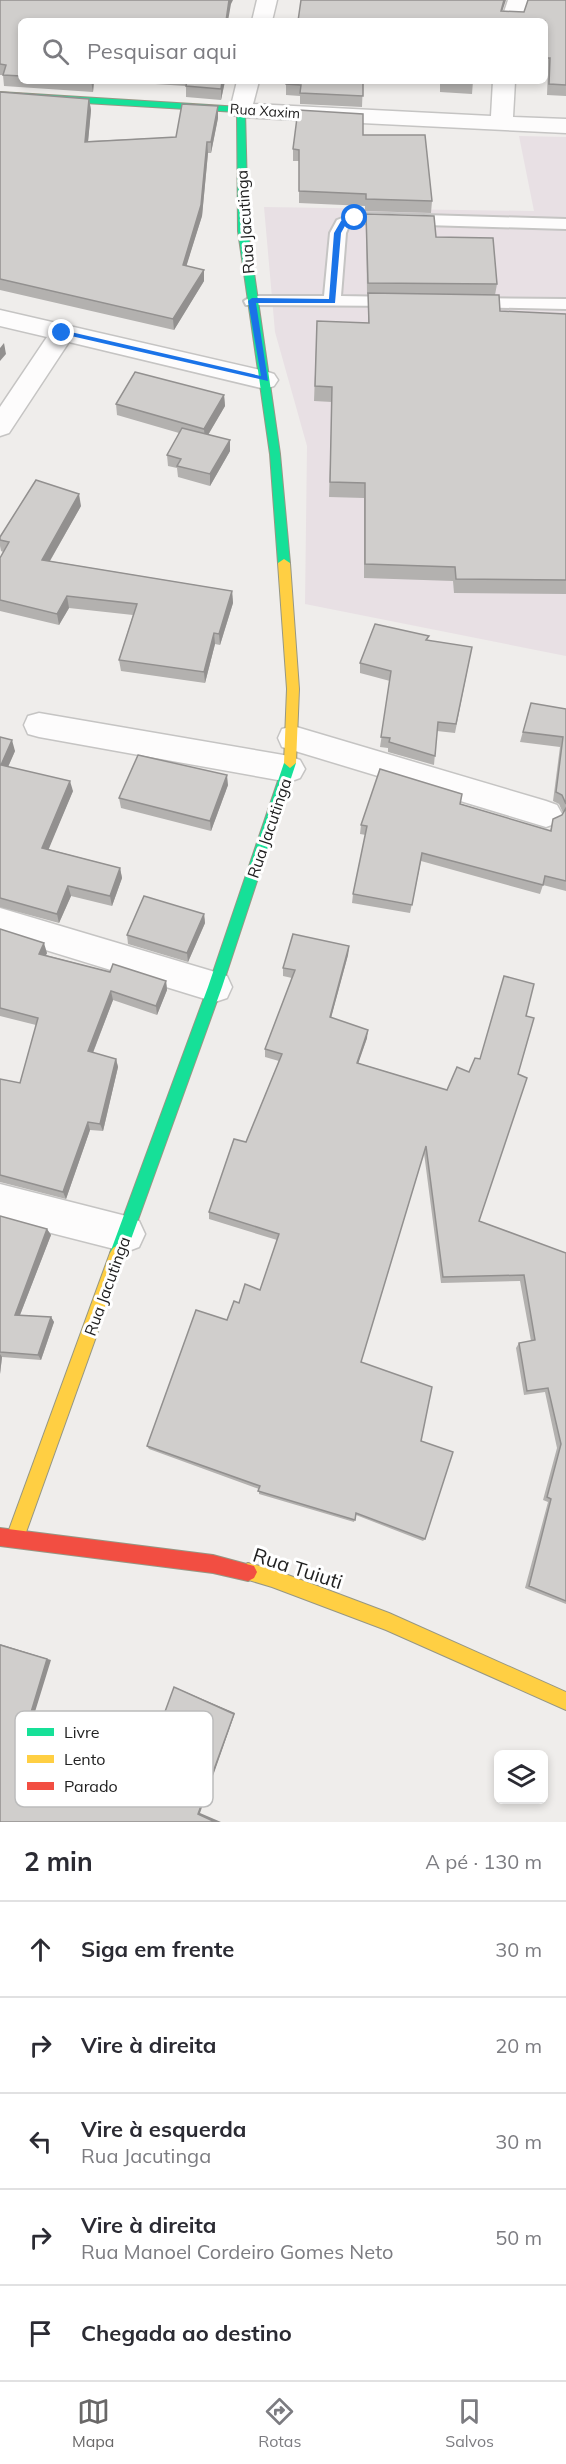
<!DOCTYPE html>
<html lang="pt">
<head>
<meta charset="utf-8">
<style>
  :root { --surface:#fff; --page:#f7f7f7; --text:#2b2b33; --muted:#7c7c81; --line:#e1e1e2; --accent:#696868 }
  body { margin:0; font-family:Mulish,sans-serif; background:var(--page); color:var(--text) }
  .controls { position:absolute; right:18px; bottom:18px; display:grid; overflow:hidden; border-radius:9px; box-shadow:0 3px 9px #0003 }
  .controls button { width:54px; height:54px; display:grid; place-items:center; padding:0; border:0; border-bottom:2px solid var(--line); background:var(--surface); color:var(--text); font:30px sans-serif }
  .stop { position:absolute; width:18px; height:18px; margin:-14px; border:4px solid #1a73e8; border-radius:50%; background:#fff }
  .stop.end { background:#1a73e8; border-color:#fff; box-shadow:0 2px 6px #0008 }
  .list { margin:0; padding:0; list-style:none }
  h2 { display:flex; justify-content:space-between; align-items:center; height:78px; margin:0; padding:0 24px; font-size:26px }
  h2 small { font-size:20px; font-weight:400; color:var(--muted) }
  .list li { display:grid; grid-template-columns:39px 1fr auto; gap:18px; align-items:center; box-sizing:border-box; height:96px; padding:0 24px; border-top:2px solid var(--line) }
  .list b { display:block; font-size:22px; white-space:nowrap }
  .list p { margin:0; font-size:20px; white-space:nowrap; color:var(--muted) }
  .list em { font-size:20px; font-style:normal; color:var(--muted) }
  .icon { flex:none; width:33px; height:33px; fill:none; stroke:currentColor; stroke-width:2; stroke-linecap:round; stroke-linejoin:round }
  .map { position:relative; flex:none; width:566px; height:1822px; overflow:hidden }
  .search { position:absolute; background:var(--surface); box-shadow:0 3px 9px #0003; left:18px; right:18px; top:18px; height:66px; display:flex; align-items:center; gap:15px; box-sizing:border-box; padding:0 21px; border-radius:9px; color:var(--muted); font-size:22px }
  .sheet { height:558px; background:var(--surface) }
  nav { display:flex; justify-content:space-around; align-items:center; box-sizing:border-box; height:84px; border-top:2px solid var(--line); background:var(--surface); font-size:16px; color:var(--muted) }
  nav a { display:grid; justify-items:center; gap:3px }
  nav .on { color:var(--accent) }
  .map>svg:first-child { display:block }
  .industrial { fill:#e8e0e4 }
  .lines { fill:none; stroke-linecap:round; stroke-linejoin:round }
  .lane-casing { stroke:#c5c4c3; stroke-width:4 }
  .street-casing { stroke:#c5c4c3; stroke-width:3 }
  .fast-casing { stroke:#969784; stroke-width:2 }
  .slow-casing { stroke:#969784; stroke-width:2 }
  .jam-casing { stroke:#969784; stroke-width:2 }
  .lane { fill:#fdfcfc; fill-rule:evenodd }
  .street { fill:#fdfcfc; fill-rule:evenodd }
  .fast { fill:#16e098; fill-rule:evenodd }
  .slow { fill:#ffcf43; fill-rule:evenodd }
  .jam { fill:#f24e42; fill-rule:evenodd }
  .wall { fill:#b3b1af }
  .shaded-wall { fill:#92908f }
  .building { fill:#d0cecc; stroke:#92908f; stroke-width:1.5 }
  .route { fill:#1a73e8 }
  .labels { text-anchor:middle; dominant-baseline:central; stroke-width:6; stroke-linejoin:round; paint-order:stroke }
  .far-street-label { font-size:14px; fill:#212121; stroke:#fff }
  .street-label { font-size:16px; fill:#212121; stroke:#fff }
  .near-street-label { font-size:20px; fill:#212121; stroke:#fff }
  .key { fill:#fff; stroke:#bcbcbc; stroke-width:1.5 }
  .key-label { font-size:16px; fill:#212121 }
</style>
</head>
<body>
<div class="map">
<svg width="566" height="1822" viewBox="0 0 566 1822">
  <rect width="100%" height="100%" fill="#efedeb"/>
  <!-- industrial -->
  <polygon class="industrial" points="519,136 566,137 566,656 305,604 307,446 275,332 264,207 534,211"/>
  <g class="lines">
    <defs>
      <g id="lane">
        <polygon points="355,213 566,219 566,229 357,223 349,226 346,233 341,296 397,297 405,302 403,306 246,305 244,301 252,296 324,296 330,233 337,220"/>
        <polygon points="469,298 566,299 566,309 463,307 461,303"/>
      </g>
      <g id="street">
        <polygon points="257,0 277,0 272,21 252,21"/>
        <polygon points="508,0 528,0 521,21 501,21"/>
        <polygon points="237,81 259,81 253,104 491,116 493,81 515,81 513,117 566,119 566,133 241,117 233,115 230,110"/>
        <polygon points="0,310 265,371 274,374 278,380 274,386 265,389 69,342 9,433 0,436 0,407 47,337 0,326"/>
        <polygon points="39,713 289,756 300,760 305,769 300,778 289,782 39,737 28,734 24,725 28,716"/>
        <polygon points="293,726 546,801 557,805 562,814 557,823 546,827 282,747 278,738 282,729"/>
        <polygon points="0,908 215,972 227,976 232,987 227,998 215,1002 0,936"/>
        <polygon points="0,1184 126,1216 139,1221 145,1234 139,1247 126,1252 0,1220"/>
      </g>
      <g id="fast">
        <polygon points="0,92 241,107 245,110 248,231 280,454 290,563 288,566 280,566 278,563 270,454 238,231 237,112 0,98"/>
        <polygon points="290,758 296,763 222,987 126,1253 123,1258 118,1261 113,1258 110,1253 208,987 284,763"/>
      </g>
      <g id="slow">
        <polygon points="284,559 290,563 299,689 296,763 290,768 284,763 287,689 278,563"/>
        <polygon points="118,1245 123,1248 126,1253 24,1538 21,1544 15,1547 9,1544 6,1538 110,1253 113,1248"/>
        <polygon points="248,1563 272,1569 389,1613 566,1692 566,1710 386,1630 272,1587 242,1578 239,1572 242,1566"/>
      </g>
      <polygon id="jam" points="0,1528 213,1555 254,1566 257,1572 254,1578 248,1581 213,1573 0,1546"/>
    </defs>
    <!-- lane casing -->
    <use href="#lane" class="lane-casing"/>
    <!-- street casing -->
    <use href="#street" class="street-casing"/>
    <!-- fast casing -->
    <use href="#fast" class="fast-casing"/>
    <!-- slow casing -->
    <use href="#slow" class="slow-casing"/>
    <!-- jam casing -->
    <use href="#jam" class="jam-casing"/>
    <!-- lane -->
    <use href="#lane" class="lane"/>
    <!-- street -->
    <use href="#street" class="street"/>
    <!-- fast -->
    <use href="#fast" class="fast"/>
    <!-- slow -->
    <use href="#slow" class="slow"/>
    <!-- jam -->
    <use href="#jam" class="jam"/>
  </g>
  <!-- wall -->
  <g class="wall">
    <polygon points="0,0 231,4 21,21 21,81 94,81 93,92 4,86 3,75 0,75"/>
    <polygon points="566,0 566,96 547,95 548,69 545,69 545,21 503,11 524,12"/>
    <polygon points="109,81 225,81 221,100 186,97 186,86"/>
    <polygon points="286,81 473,81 472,94 440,92 440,83 363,81 362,107 300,104 300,96 286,95"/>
    <polygon points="0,92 89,99 91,110 88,141 176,137 218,118 211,153 208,153 202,216 186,266 204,270 204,281 174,330 0,290"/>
    <polygon points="363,135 432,201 431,213 365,211 365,206 299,203 299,161 293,161 293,149"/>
    <polygon points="366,214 436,237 497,284 495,295 500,311 566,314 566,594 454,593 453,581 364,578 364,498 329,497 332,402 314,401 317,321 368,323 368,294 367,294"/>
    <polygon points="224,395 225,406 208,435 230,451 210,486 178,477 177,468 168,466 167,455 179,433 117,415 116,404"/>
    <polygon points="81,506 50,561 232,591 233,603 220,645 215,644 205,683 121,671 119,660 133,615 69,608 59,625 0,611 0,558 3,552 1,551 0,546 0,537"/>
    <polygon points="428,641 472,647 455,733 437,731 434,765 388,752 388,748 380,747 390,681 360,673 360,663"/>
    <polygon points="531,703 566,709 566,891 543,885 540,894 421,861 410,913 352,903 353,894 366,835 360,834 361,825 461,804 550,831 553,819 562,815 563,813 559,804 553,801 560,747 520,742"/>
    <polygon points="0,737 15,751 8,767 73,791 48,849 120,868 122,878 112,906 71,896 59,923 0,907"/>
    <polygon points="228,785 211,831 121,808 119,798"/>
    <polygon points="204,914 205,923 188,962 128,944 127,935"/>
    <polygon points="0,930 47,953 46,955 110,972 166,981 167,990 157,1015 113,1000 93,1053 116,1059 118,1067 103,1131 90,1130 66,1199 0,1182 0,1079 20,1083 36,1025 0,1016"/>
    <polygon points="349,946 348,955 331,1018 367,1038 358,1063 447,1090 469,1072 480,1059 526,1016 518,1074 479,1221 566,1253 566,1604 525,1588 548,1502 543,1500 557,1448 545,1392 524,1395 516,1348 519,1343 531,1341 520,1281 441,1283 424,1153 361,1362 421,1441 425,1539 423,1541 356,1515 354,1522 259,1494 259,1489 149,1449 147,1446 239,1303 260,1290 277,1240 209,1219 209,1212 246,1142 279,1061 265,1057 265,1049 292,978 283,976 283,968"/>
    <polygon points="0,1216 47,1229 51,1235 20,1315 51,1317 54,1322 41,1360 2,1357 0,1374"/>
  </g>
  <!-- shaded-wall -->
  <g class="shaded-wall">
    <polygon points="229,0 233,0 231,4 228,21 226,21"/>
    <polygon points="504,0 506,0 499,21 501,11"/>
    <polygon points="91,81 94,81 93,92"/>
    <polygon points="222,81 225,81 221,100 221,89"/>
    <polygon points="89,99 91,110 87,153 85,142"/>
    <polygon points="218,106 218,118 211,153 211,142"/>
    <polygon points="207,142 208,153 202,216 183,277 183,265"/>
    <polygon points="204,270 204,281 174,330 173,319"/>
    <polygon points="4,343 6,354 0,361 0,348"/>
    <polygon points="224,395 225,406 205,440 204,429"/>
    <polygon points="230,440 230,451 210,486 210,474"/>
    <polygon points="79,494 81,506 44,571 42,560"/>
    <polygon points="232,591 233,603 220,645 219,634"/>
    <polygon points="67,596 69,608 59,625 57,614"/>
    <polygon points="214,633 215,644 205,683 204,672"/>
    <polygon points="12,740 15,751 4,776 1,765"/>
    <polygon points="227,775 228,785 211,831 210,821"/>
    <polygon points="70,781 73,791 45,858 42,848"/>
    <polygon points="120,868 122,878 112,906 110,896"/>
    <polygon points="68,886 71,896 59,923 57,914"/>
    <polygon points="204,914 205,923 188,962 187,953"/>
    <polygon points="44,943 47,953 42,963 39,954"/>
    <polygon points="349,946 348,955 329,1025 330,1017"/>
    <polygon points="166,981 167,990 157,1015 156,1006"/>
    <polygon points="111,991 113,1000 90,1060 88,1051"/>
    <polygon points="368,1030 367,1038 356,1070 357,1063"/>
    <polygon points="116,1059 118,1067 103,1131 100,1124"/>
    <polygon points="88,1122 90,1130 66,1199 63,1192"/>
    <polygon points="47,1229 51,1235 18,1320 15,1315"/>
    <polygon points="51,1317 54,1322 41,1360 38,1355"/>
    <polygon points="0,1354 2,1357 0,1374"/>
    <polygon points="0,1644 51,1660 30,1728 149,1760 147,1761 26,1729"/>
    <polygon points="174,1687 235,1713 200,1813 221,1822 215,1822 198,1814"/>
  </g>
  <!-- building -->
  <g class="building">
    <polygon points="0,0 229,0 226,21 21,21 21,76 3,75 6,65 0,64"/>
    <polygon points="301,0 504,0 501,11 524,12 528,0 566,0 566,85 549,84 550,58 545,58 545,21 298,21"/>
    <polygon points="187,81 222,81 221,89 186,86"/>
    <polygon points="286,81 363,81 363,96 300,93 301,85 286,84"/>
    <polygon points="441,81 473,81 473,83"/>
    <polygon points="0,92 89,99 85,142 176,137 182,104 218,106 211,142 207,142 201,205 183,265 204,270 173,319 0,279"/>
    <polygon points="298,110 363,114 363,135 425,135 432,201 366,199 366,194 299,191 299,150 293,149"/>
    <polygon points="366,214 434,216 436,237 493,238 497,284 368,283"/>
    <polygon points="368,293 499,295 500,311 566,314 566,580 456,579 455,567 365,564 365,483 330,482 332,387 315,386 317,321 369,323"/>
    <polygon points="135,372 224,395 204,429 116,404"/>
    <polygon points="182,428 230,440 210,474 177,466 181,459 167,455"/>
    <polygon points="36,480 79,494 42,560 232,591 219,634 214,633 204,672 119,660 137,604 67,596 57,614 0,600 0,558 9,542 0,540 0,537"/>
    <polygon points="375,624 429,636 426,640 472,647 456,724 438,722 435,756 389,742 390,738 381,737 391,671 360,663"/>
    <polygon points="531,703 566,709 566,804 562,795 556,792 563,737 523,732"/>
    <polygon points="0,737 12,740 1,765 70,781 42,848 120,868 110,896 68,886 57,914 0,898"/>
    <polygon points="138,755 227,775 210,821 119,798"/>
    <polygon points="380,769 462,794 460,804 551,831 553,819 562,815 566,808 566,881 545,876 543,885 422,853 412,905 353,894 367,826 361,825"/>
    <polygon points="144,896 204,914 187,953 127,935"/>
    <polygon points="0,929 44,943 39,954 110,972 113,964 166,981 156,1006 111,991 88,1051 116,1059 100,1124 88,1122 63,1192 0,1175 0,1079 20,1083 38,1018 0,1008"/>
    <polygon points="293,934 349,946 330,1017 368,1030 357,1063 447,1090 457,1067 469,1072 475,1058 480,1059 504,976 534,984 526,1016 534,1018 518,1074 527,1078 479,1221 566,1253 566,1601 529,1586 551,1499 547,1497 561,1444 548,1388 527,1391 519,1343 535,1340 524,1275 443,1277 426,1146 361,1362 432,1387 421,1441 453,1452 425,1539 356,1513 355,1520 258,1491 260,1486 147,1446 196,1310 227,1320 234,1301 239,1303 245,1284 260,1290 279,1234 209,1212 234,1139 246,1142 282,1054 265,1049 295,970 283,968"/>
    <polygon points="0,1216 47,1229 15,1315 51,1317 38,1355 0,1352"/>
    <polygon points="0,1645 47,1659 26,1729 147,1761 174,1687 234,1714 198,1814 215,1822 0,1822"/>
  </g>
  <!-- route -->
  <polygon class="route" points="355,215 357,219 346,224 341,233 335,303 256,303 268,381 58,333 62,330 261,376 248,301 252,298 329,299 334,233 341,221"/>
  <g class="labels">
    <!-- far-street labels -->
    <g class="far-street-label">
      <text transform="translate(265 111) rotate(4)">Rua Xaxim</text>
    </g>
    <!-- street labels -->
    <g class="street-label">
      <text transform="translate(245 222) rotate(-94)">Rua Jacutinga</text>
      <text transform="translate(269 828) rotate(-71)">Rua Jacutinga</text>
      <text transform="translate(107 1286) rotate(-70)">Rua Jacutinga</text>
    </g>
    <!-- near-street labels -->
    <g class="near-street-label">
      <text transform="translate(298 1568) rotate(18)">Rua Tuiuti</text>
    </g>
  </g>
  <!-- legend -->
  <rect x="15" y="1711" width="198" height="96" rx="9" class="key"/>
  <rect x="27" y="1728" width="27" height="8" fill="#16e098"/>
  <rect x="27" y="1755" width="27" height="8" fill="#ffcf43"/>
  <rect x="27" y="1782" width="27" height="8" fill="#f24e42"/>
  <g class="key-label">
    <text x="64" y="1738">Livre</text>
    <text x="64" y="1765">Lento</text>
    <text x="64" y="1792">Parado</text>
  </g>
</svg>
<div class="controls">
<button><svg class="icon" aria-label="layers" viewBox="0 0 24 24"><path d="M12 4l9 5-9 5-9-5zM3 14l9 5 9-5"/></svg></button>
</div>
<div class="stop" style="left:355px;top:218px"></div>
<div class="stop end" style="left:62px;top:333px"></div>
<div class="search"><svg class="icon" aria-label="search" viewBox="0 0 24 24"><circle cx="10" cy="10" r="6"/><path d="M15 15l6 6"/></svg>Pesquisar aqui</div>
</div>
<section class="sheet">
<h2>2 min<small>A pé · 130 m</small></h2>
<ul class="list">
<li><svg class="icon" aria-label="ahead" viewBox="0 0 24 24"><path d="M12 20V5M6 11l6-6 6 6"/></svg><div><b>Siga em frente</b></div><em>30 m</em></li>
<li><svg class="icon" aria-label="right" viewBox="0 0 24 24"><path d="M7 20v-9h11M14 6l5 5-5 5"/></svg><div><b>Vire à direita</b></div><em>20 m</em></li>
<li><svg class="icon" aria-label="left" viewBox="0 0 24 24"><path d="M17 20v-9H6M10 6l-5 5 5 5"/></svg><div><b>Vire à esquerda</b><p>Rua Jacutinga</p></div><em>30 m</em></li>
<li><svg class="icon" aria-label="right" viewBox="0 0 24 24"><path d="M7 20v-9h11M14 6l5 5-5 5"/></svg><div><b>Vire à direita</b><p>Rua Manoel Cordeiro Gomes Neto</p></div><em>50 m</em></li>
<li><svg class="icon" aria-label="arrive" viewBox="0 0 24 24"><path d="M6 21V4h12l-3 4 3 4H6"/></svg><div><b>Chegada ao destino</b></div></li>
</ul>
</section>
<nav>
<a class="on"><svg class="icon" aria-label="map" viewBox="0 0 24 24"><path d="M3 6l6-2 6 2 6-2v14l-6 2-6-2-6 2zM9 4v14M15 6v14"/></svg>Mapa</a>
<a><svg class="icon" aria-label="directions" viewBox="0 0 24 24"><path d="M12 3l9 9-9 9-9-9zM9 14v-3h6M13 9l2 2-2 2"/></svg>Rotas</a>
<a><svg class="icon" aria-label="saved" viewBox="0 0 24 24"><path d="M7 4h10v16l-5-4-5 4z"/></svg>Salvos</a>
</nav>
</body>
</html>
